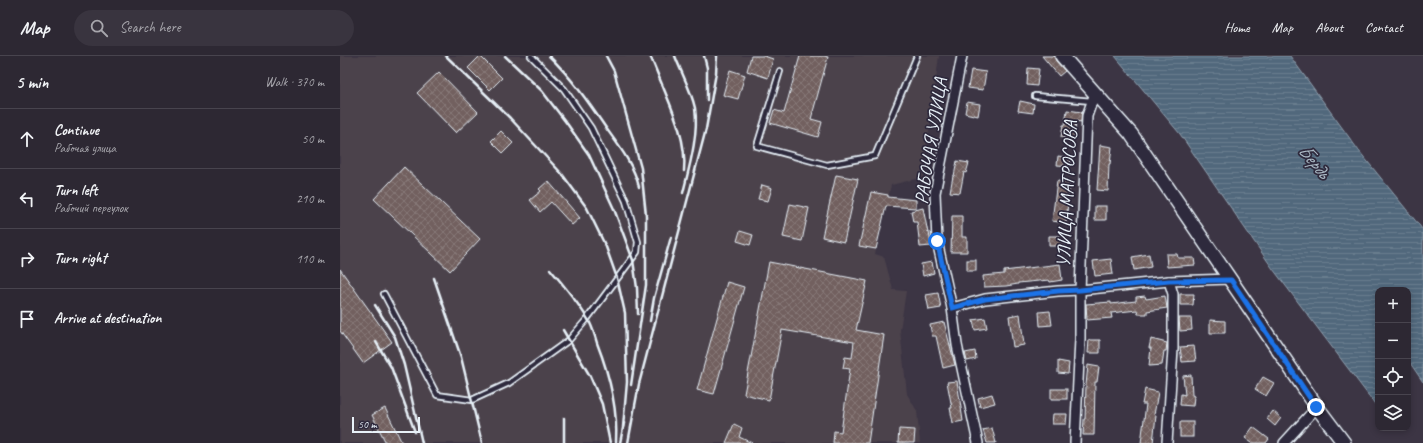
<!DOCTYPE html>
<html lang="en">
<head>
<meta charset="utf-8">
<style>
  :root { --surface:#2d2833; --page:#39343f; --text:#f1f3f6; --muted:#a7a6ac; --line:#48444e }
  body { margin:0; font-family:Caveat,sans-serif; background:var(--page); color:var(--text) }
  .controls { position:absolute; right:12px; bottom:12px; display:grid; overflow:hidden; border-radius:8px; box-shadow:0 2px 6px #0003 }
  .controls button { width:36px; height:36px; display:grid; place-items:center; padding:0; border:0; border-bottom:1px solid var(--line); background:var(--surface); color:var(--text); font:20px sans-serif }
  .scale { position:absolute; left:12px; bottom:10px; width:68px; box-sizing:border-box; padding-left:4px; border:2px solid #e8f1f8; border-top:0; font-size:11px; line-height:14px; white-space:nowrap; color:#e8f1f8; -webkit-text-stroke:3px #2f2a3d; paint-order:stroke }
  .stop { position:absolute; width:12px; height:12px; margin:-9px; border:3px solid #1a73e8; border-radius:50%; background:#fff }
  .stop.end { background:#1a73e8; border-color:#fff; box-shadow:0 1px 4px #0008 }
  .list { margin:0; padding:0; list-style:none }
  h2 { display:flex; justify-content:space-between; align-items:center; height:52px; margin:0; padding:0 16px; font-size:17px }
  h2 small { font-size:13px; font-weight:400; color:var(--muted) }
  .list li { display:grid; grid-template-columns:26px 1fr auto; gap:12px; align-items:center; box-sizing:border-box; height:60px; padding:0 16px; border-top:1px solid var(--line) }
  .list b { display:block; font-size:15px; white-space:nowrap }
  .list p { margin:0; font-size:13px; white-space:nowrap; color:var(--muted) }
  .list em { font-size:13px; font-style:normal; color:var(--muted) }
  .icon { flex:none; width:22px; height:22px; fill:none; stroke:currentColor; stroke-width:2; stroke-linecap:round; stroke-linejoin:round }
  .map { position:relative; flex:none; width:1083px; height:387px; overflow:hidden }
  header { display:flex; align-items:center; gap:24px; box-sizing:border-box; height:56px; padding:0 20px; background:var(--surface); border-bottom:1px solid var(--line) }
  header strong { font-size:19px }
  nav { display:flex; gap:22px; margin-inline-start:auto; font-size:14px }
  .search { width:280px; height:36px; background:var(--page); display:flex; align-items:center; gap:10px; box-sizing:border-box; padding:0 14px; border-radius:22px; color:var(--muted); font-size:15px }
  main { display:flex }
  aside { flex:1; background:var(--surface) }
  .map>svg:first-child { display:block }
  .built { fill:#4c424c }
  .water { fill:url(#water-rules); stroke:#8d9fae }
  .building { fill:url(#building-cross-hatch); stroke:#e8f1f8 }
  .lines { fill:none; stroke-linecap:round; stroke-linejoin:round }
  .lane-casing { stroke:#e8f1f8; stroke-width:8 }
  .street-casing { stroke:#e8f1f8; stroke-width:12 }
  .secondary-casing { stroke:#e8f1f8; stroke-width:16 }
  .lane { stroke:#2f2a3d; stroke-width:4.5 }
  .street { stroke:#2f2a3d; stroke-width:9 }
  .secondary { stroke:#2f2a3d; stroke-width:13 }
  .rail { stroke:#e8f1f8; stroke-width:2.5 }
  .route { stroke:#1a73e8; stroke-width:5 }
  .labels { text-anchor:middle; dominant-baseline:central; stroke-width:3.5; stroke-linejoin:round; paint-order:stroke }
  .street-label { font-size:19px; fill:#e8f1f8; stroke:#2f2a3d }
  .water-label { font-size:20px; font-style:italic; fill:#acbac6; stroke:#2f2a3d }
</style>
</head>
<body>
<header>
<strong>Map</strong>
<div class="search"><svg class="icon" aria-label="search" viewBox="0 0 24 24"><circle cx="10" cy="10" r="6"/><path d="M15 15l6 6"/></svg>Search here</div>
<nav><a>Home</a><a>Map</a><a>About</a><a>Contact</a></nav>
</header>
<main>
<aside>
<h2>5 min<small>Walk · 370 m</small></h2>
<ul class="list">
<li><svg class="icon" aria-label="ahead" viewBox="0 0 24 24"><path d="M12 20V5M6 11l6-6 6 6"/></svg><div><b>Continue</b><p>Рабочая улица</p></div><em>50 m</em></li>
<li><svg class="icon" aria-label="left" viewBox="0 0 24 24"><path d="M17 20v-9H6M10 6l-5 5 5 5"/></svg><div><b>Turn left</b><p>Рабочий переулок</p></div><em>210 m</em></li>
<li><svg class="icon" aria-label="right" viewBox="0 0 24 24"><path d="M7 20v-9h11M14 6l5 5-5 5"/></svg><div><b>Turn right</b></div><em>110 m</em></li>
<li><svg class="icon" aria-label="arrive" viewBox="0 0 24 24"><path d="M6 21V4h12l-3 4 3 4H6"/></svg><div><b>Arrive at destination</b></div></li>
</ul>
</aside>
<div class="map">
<svg width="1083" height="387" viewBox="0 0 1083 387">
  <defs>
    <pattern id="water-rules" width="6" height="5" patternUnits="userSpaceOnUse"><rect width="6" height="5" fill="#51687c"/><path d="M0 2.5h6" fill="none" stroke="#6a7e8f"/></pattern>
    <pattern id="building-cross-hatch" width="8" height="8" patternUnits="userSpaceOnUse"><rect width="8" height="8" fill="#72615f"/><path d="M0 0l8 8M0 8l8-8" fill="none" stroke="#867877"/></pattern>
  </defs>
  <rect width="100%" height="100%" fill="#3c3544"/>
  <filter id="ink" filterUnits="userSpaceOnUse"><feTurbulence type="fractalNoise" baseFrequency=".025" numOctaves="2"/><feDisplacementMap in="SourceGraphic" scale="8" xChannelSelector="R" yChannelSelector="G"/><feConvolveMatrix kernelMatrix="1 2 1 2 8 2 1 2 1" color-interpolation-filters="sRGB"/></filter>
  <g filter="url(#ink)">
    <!-- built -->
    <polygon class="built" points="0,0 599,0 583,121 551,129 535,198 544,201 553,234 566,235 560,274 567,338 577,355 580,387 0,387"/>
    <!-- water -->
    <polygon class="water" points="775,0 950,0 1019,95 1083,174 1083,326 1068,304 1068,234 1038,234 1038,352 933,213 840,78"/>
    <!-- building -->
    <g class="building">
      <polygon points="140,0 162,22 150,34 128,12"/>
      <polygon points="411,0 424,0 433,3 428,22 407,15"/>
      <polygon points="460,0 484,0 488,1 471,63 482,66 478,81 430,67 434,54 444,57"/>
      <polygon points="702,0 714,0 716,5 725,15 719,20"/>
      <polygon points="688,12 699,13 697,30 687,29"/>
      <polygon points="390,14 405,19 398,43 383,39"/>
      <polygon points="631,14 646,16 643,34 628,32"/>
      <polygon points="99,16 138,56 116,77 77,37"/>
      <polygon points="680,45 694,48 693,57 678,55"/>
      <polygon points="627,46 640,48 638,60 625,57"/>
      <polygon points="727,54 742,56 741,66 736,65 734,83 721,81 723,69 725,69"/>
      <polygon points="161,75 173,87 163,97 151,85"/>
      <polygon points="760,89 772,91 770,108 769,108 768,135 757,134"/>
      <polygon points="718,100 731,102 730,110 717,109"/>
      <polygon points="617,105 629,107 626,117 624,116 620,137 610,136 613,120 614,120"/>
      <polygon points="64,111 140,183 110,215 34,143"/>
      <polygon points="496,119 518,123 504,186 482,181"/>
      <polygon points="208,125 240,162 232,169 211,146 200,156 190,144 201,135 199,133"/>
      <polygon points="717,125 730,126 726,167 712,165"/>
      <polygon points="422,129 432,132 428,145 418,143"/>
      <polygon points="531,136 548,139 548,141 576,144 576,152 546,150 536,193 519,190"/>
      <polygon points="450,148 469,152 462,185 443,181"/>
      <rect x="755" y="150" width="11" height="14"/>
      <polygon points="583,152 588,177 589,176 591,190 580,191 577,166 573,166 571,155"/>
      <polygon points="612,160 622,160 622,181 627,181 627,196 611,196"/>
      <polygon points="400,175 413,179 410,189 397,185"/>
      <polygon points="709,180 725,180 724,190 709,190"/>
      <polygon points="809,198 811,211 794,214 792,201"/>
      <polygon points="826,198 837,198 838,202 854,202 855,209 827,211"/>
      <polygon points="771,203 773,218 755,220 753,205"/>
      <rect x="627" y="204" width="9" height="11"/>
      <polygon points="429,206 527,225 516,274 544,279 528,387 493,387 494,375 501,376 510,313 503,312 505,301 512,302 514,286 442,274 429,344 404,338"/>
      <polygon points="592,206 594,217 583,220 581,208"/>
      <polygon points="720,208 722,224 710,226 709,224 678,227 678,228 666,230 644,231 643,220 664,218 664,215"/>
      <polygon points="0,213 52,286 23,307 0,275"/>
      <polygon points="387,226 404,231 374,338 357,334"/>
      <polygon points="598,237 601,252 589,254 586,239"/>
      <polygon points="840,238 854,238 853,249 840,249"/>
      <polygon points="805,240 806,243 825,240 827,252 807,255 807,258 798,258 797,254 771,257 772,262 747,264 746,248 771,246 771,248 796,245 796,241"/>
      <polygon points="710,255 712,269 700,270 699,256"/>
      <polygon points="680,258 684,289 673,291 669,260"/>
      <polygon points="645,262 647,272 635,274 633,264"/>
      <polygon points="839,262 851,262 852,274 840,275"/>
      <polygon points="870,264 885,265 885,277 870,277"/>
      <polygon points="604,266 615,309 603,312 596,280 592,280 590,269"/>
      <polygon points="811,283 827,287 826,295 824,295 822,309 809,310 811,292 809,292"/>
      <polygon points="749,284 760,284 760,297 748,297"/>
      <polygon points="854,290 856,305 842,306 840,291"/>
      <polygon points="635,295 636,303 627,305 625,297"/>
      <polygon points="718,305 729,307 728,318 718,317"/>
      <polygon points="748,309 759,311 757,326 755,326 754,379 743,379 744,363 745,363 746,329"/>
      <polygon points="851,319 852,339 854,340 853,350 840,349 841,338 845,339 843,320"/>
      <polygon points="923,321 934,327 926,340 915,333"/>
      <polygon points="617,325 623,365 613,367 610,352 612,352 607,326"/>
      <rect x="711" y="333" width="16" height="10"/>
      <polygon points="805,333 818,336 814,359 816,359 813,387 801,387 806,348 802,348"/>
      <polygon points="652,338 655,347 640,351 638,342"/>
      <polygon points="45,352 62,387 46,387 32,359"/>
      <polygon points="933,355 941,362 935,370 927,363"/>
      <polygon points="713,358 727,358 726,368 712,368"/>
      <rect x="840" y="366" width="13" height="15"/>
      <polygon points="394,368 402,372 399,381 412,387 386,387"/>
      <polygon points="913,371 929,383 926,387 912,387 905,382"/>
      <polygon points="652,372 656,387 647,387 643,374"/>
      <polygon points="559,373 575,374 574,387 558,387"/>
    </g>
    <g class="lines">
      <defs>
        <g id="lane">
          <polyline points="440,15 417,90 487,109 535,100 577,0"/>
          <polyline points="695,40 752,45"/>
          <polyline points="44,238 97,339 132,344 169,327 229,284 247,263 297,196 298,186 286,145 251,72 224,33 191,0"/>
        </g>
        <g id="street">
          <polyline points="622,0 595,137 597,185 612,252 617,289 638,387"/>
          <polyline points="612,252 645,243 718,235 740,234 829,225 891,223"/>
          <polyline points="735,387 740,283 740,234 747,60 755,37"/>
          <polyline points="827,387 833,293 833,238 829,225"/>
          <polyline points="944,387 977,351"/>
        </g>
        <polyline id="secondary" points="722,0 791,78 977,351 1004,387"/>
      </defs>
      <!-- lane casing -->
      <use href="#lane" class="lane-casing"/>
      <!-- street casing -->
      <use href="#street" class="street-casing"/>
      <!-- secondary casing -->
      <use href="#secondary" class="secondary-casing"/>
      <!-- lane -->
      <use href="#lane" class="lane"/>
      <!-- street -->
      <use href="#street" class="street"/>
      <!-- secondary -->
      <use href="#secondary" class="secondary"/>
      <!-- rail -->
      <g class="rail">
        <polyline points="106,0 170,62 222,118 247,152 266,191 277,222 285,257 287,326 283,371"/>
        <polyline points="165,0 202,35 228,69 249,99 274,153 293,204 297,232 298,258"/>
        <path d="M 209,0 C 231,21 249,47 266,72 C 279,90 294,109 299,131"/>
        <polyline points="266,0 274,15 301,112 306,159 306,229 291,329"/>
        <path d="M 310,0 C 314,8 317,17 321,26 C 332,53 347,84 344,115"/>
        <path d="M 335,0 C 341,16 351,34 355,52 C 359,78 349,112 343,137"/>
        <polyline points="364,0 367,12 367,44"/>
        <path d="M 210,213 C 224,230 239,247 250,267 C 253,273 255,280 257,287 C 269,318 278,353 276,386"/>
        <polyline points="94,222 121,301 142,387"/>
        <polyline points="35,249 55,281 64,309 82,387"/>
        <polyline points="310,265 314,242 331,181"/>
        <polyline points="223,274 250,320 262,348 270,387"/>
        <polyline points="36,286 51,311 75,376"/>
        <polyline points="224,387 224,362"/>
        <polyline points="280,387 284,367"/>
        <polyline points="288,387 299,328 366,73 376,17 377,0"/>
      </g>
    </g>
  </g>
  <g class="lines" filter="url(#ink)">
    <!-- route -->
    <polyline class="route" points="597,185 612,252 645,243 718,235 740,234 829,225 891,224 976,351"/>
  </g>
  <g class="labels">
    <!-- street labels -->
    <g class="street-label">
      <text transform="translate(591 85) rotate(-81)">РАБОЧАЯ УЛИЦА</text>
      <text transform="translate(727 138) rotate(-87)">УЛИЦА МАТРОСОВА</text>
    </g>
    <!-- water labels -->
    <g class="water-label">
      <text transform="translate(974 105) rotate(50)">Бердь</text>
    </g>
  </g>
</svg>
<div class="controls">
<button>+</button>
<button>−</button>
<button><svg class="icon" aria-label="locate" viewBox="0 0 24 24"><circle cx="12" cy="12" r="6"/><path d="M12 2v4M12 18v4M2 12h4M18 12h4"/></svg></button>
<button><svg class="icon" aria-label="layers" viewBox="0 0 24 24"><path d="M12 4l9 5-9 5-9-5zM3 14l9 5 9-5"/></svg></button>
</div>
<div class="scale">50 m</div>
<div class="stop" style="left:597px;top:185px"></div>
<div class="stop end" style="left:976px;top:351px"></div>
</div>
</main>
</body>
</html>
